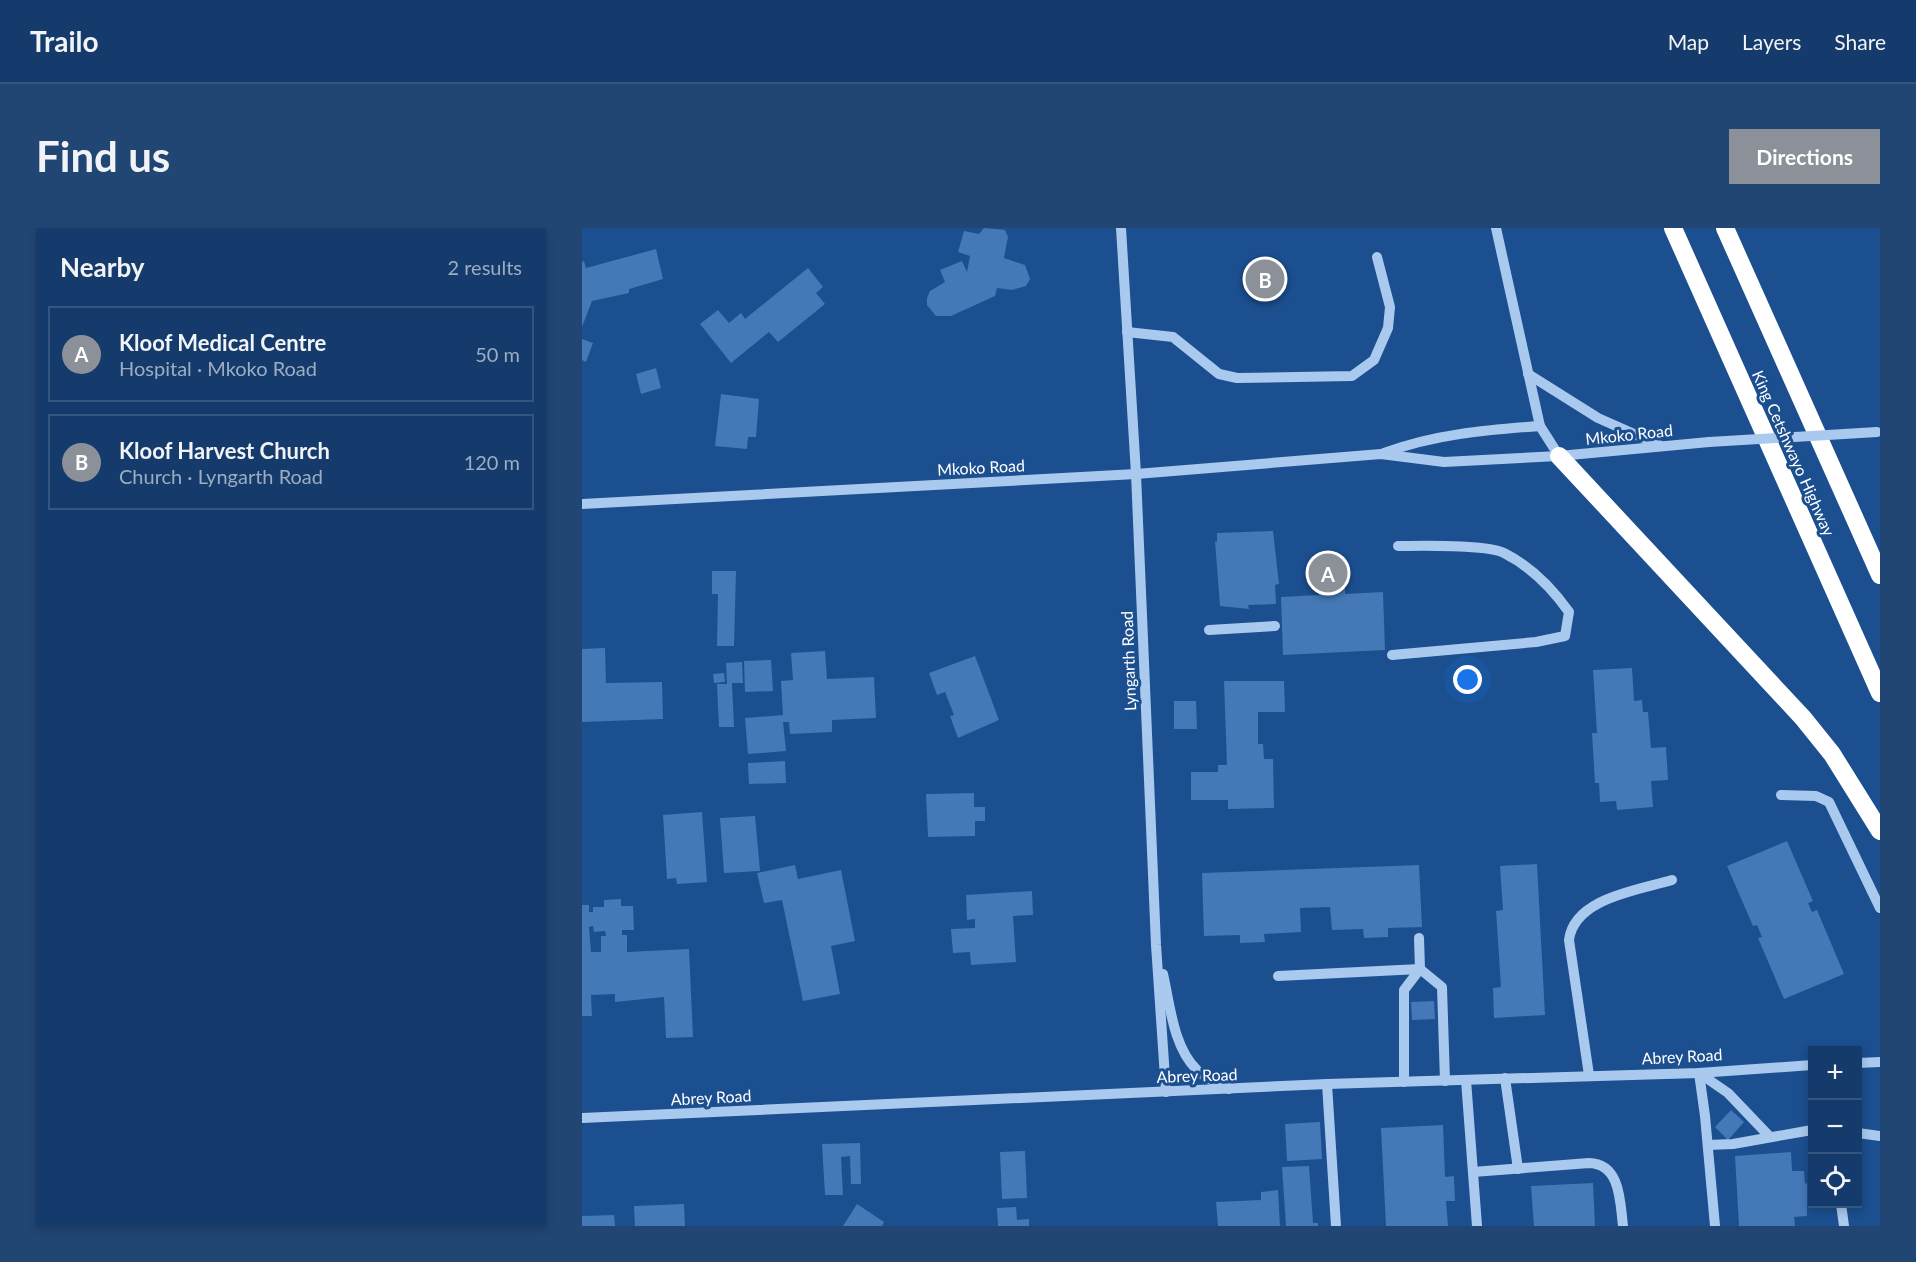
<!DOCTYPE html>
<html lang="en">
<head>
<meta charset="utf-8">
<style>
  :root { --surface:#143b6b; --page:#214673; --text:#f1f3f6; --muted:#9dadc1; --line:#33557e; --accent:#8c9099 }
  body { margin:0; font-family:Lato,sans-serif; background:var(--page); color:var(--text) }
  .controls { position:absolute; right:18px; bottom:18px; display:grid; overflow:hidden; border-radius:0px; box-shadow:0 3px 9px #0003 }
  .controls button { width:54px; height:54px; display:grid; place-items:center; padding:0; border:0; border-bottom:2px solid var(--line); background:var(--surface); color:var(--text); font:30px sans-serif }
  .you { position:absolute; left:886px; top:452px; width:21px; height:21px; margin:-15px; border:4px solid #fff; border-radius:50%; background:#1a73e8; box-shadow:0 0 0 9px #1a73e833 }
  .badge { display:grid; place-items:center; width:39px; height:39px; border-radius:50%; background:var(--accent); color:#fff; font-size:20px; font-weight:700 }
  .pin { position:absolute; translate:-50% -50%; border:3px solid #fff; box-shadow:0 2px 6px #0006 }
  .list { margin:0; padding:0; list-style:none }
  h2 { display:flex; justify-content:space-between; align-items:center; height:78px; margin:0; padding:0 24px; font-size:26px }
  h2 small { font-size:20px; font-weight:400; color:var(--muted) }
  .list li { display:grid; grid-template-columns:39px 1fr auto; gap:18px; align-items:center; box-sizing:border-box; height:96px; margin:0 12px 12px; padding:0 12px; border:2px solid var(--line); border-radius:0px }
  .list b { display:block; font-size:22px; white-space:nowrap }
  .list p { margin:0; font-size:20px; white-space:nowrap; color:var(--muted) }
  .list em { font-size:20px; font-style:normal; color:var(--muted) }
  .icon { flex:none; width:33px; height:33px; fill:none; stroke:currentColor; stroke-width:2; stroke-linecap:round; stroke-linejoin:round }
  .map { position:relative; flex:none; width:1298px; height:998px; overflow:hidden; border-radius:0px }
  header { display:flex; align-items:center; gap:36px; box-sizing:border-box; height:84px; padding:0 30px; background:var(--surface); border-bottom:2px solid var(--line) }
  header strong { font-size:28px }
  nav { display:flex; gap:33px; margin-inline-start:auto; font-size:21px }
  .intro { display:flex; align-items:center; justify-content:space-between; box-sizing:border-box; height:144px; padding:0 36px }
  h1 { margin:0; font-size:42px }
  .button { padding:15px 27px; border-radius:0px; background:var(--accent); color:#fff; font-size:21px; font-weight:700 }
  main { display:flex; gap:36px; padding:0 36px }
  aside { flex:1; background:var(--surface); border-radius:0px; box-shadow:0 3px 9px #0003 }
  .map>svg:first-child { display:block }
  .building { fill:#4478b7; fill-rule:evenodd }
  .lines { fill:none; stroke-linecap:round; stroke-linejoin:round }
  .minor { stroke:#a9c9ee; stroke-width:10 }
  .highway { stroke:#fff; stroke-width:18 }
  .minor-bridge { stroke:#a9c9ee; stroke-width:10 }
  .labels { text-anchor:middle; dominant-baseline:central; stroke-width:6; stroke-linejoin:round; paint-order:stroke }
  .street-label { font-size:16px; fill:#fff; stroke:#1b4f8f }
</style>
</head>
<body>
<header>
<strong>Trailo</strong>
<nav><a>Map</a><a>Layers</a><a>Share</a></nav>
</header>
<div class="intro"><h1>Find us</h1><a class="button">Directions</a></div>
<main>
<aside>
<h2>Nearby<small>2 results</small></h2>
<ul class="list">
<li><span class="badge">A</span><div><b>Kloof Medical Centre</b><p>Hospital · Mkoko Road</p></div><em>50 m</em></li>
<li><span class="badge">B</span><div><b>Kloof Harvest Church</b><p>Church · Lyngarth Road</p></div><em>120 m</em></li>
</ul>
</aside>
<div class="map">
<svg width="1298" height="998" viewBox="0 0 1298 998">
  <rect width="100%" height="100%" fill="#1b4f8f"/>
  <!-- building -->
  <g class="building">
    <polygon points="402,0 423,2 426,9 422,30 443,37 448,51 444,58 430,62 415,60 413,68 369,88 354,88 345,77 345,70 348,63 363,54 358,42 380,33 385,44 388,28 376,24 382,3 397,6"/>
    <polygon points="74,21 81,51 47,61 47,65 10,73 0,99 0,34 2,33 4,40"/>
    <polygon points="226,40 241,59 234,65 243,76 196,114 187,104 149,135 118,96 136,82 147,95 159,85 163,91"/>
    <polygon points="0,111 11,115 4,134 0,132"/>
    <polygon points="74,140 79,160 59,166 54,146"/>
    <polygon points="139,166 177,171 174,209 166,209 165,221 133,218"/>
    <polygon points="691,303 697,356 693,357 694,376 666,377 667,381 638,378 633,313 635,314 635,305"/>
    <polygon points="130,343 154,343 152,418 135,418 136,366 130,366"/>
    <polygon points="763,360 763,366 801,364 803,422 701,427 699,369 737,367 737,362"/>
    <polygon points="23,420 24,455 80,454 81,491 0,494 0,421"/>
    <polygon points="243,423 245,451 292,449 294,490 250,492 250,504 208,506 207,494 201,494 204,523 166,526 163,490 201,487 199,453 211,452 209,425"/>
    <polygon points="393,428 417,492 376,510 368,488 372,487 363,464 355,467 347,445"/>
    <polygon points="189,432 191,463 163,464 162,433"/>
    <polygon points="160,434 161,455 150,455 152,499 137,499 135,456 145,456 144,435"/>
    <polygon points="1050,440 1052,473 1060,472 1061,484 1066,484 1069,520 1084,519 1086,552 1069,553 1071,579 1035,582 1034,573 1018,574 1017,555 1013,555 1010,505 1015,505 1011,442"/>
    <polygon points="142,445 143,454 132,455 131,446"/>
    <polygon points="642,453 702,453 703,484 676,484 676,516 681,516 682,531 691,531 692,580 646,581 646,572 609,572 609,544 636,544 636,537 645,537"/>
    <polygon points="592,473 614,473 615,501 592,501"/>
    <polygon points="203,533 204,555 167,556 166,535"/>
    <polygon points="392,565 392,579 403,579 403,593 393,593 393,608 346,609 344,566"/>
    <polygon points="120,584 125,654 95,656 94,650 85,651 81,587"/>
    <polygon points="173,588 178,643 142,645 138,590"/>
    <polygon points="1205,613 1231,673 1226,675 1230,684 1235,682 1262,746 1202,771 1176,710 1180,709 1175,697 1171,698 1145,638"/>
    <polygon points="955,636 963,787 912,790 911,760 919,759 914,683 921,682 918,638"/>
    <polygon points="213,637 216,651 259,642 273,713 249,718 258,766 221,773 200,672 182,675 175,645"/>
    <polygon points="837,637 840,699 806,700 806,709 782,710 781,701 750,702 748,679 718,680 719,704 682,706 683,714 658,715 658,707 622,708 620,645"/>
    <polygon points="450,663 451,687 431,688 434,734 389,737 388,724 371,725 369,701 393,700 393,691 385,692 384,667"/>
    <path d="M 39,671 L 39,678 L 51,678 L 52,702 L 40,702 L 40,707 L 45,707 L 45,724 L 107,721 L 111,809 L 84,810 L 82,769 L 33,774 L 33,766 L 9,767 L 10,788 L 0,788 L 0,677 L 7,677 L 7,684 L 11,684 L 11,679 L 22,679 L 22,672 ZM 11,698 L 12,704 L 23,703 L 24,708 L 19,708 L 19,724 L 9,724 L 7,699 Z"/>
    <polygon points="852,773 853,791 830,792 829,774"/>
    <polygon points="1149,882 1162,894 1146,912 1133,899"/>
    <polygon points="738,894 740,931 705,933 703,896"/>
    <polygon points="861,897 863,949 872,948 873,973 864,973 866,998 804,998 799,900"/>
    <polygon points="278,915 279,956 269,956 268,928 259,929 261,967 243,967 240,916"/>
    <polygon points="443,923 445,970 420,971 418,924"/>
    <polygon points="1209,924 1210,943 1222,943 1223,956 1225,955 1225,988 1212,989 1213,998 1157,998 1153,928"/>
    <polygon points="727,938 731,995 736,995 736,998 704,998 700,939"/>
    <polygon points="1011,955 1013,998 952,998 949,958"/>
    <polygon points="696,962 698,998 636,998 634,974 679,972 679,964"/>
    <polygon points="102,976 103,998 53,998 52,978"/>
    <polygon points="275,976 302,994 300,998 261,998"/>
    <polygon points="434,979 435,992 447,991 447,998 416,998 415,980"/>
    <polygon points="32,987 33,998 0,998 0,988"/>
  </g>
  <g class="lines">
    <!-- minor -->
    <g class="minor">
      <polyline points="539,0 554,246 574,717 584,864"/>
      <polyline points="914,0 958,198 977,228"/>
      <polyline points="545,104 591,109 637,146 655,150 770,148 792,132 806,100 808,79 795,29"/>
      <polyline points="946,146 1016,190 1077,217"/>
      <path d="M 802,225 C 853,206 904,202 958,198"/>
      <polyline points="0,276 554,246 799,226 862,234 977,228 1127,214"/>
      <polyline points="627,402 693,398"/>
      <path d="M 810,427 L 954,414 L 983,408 L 987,384 C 970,360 950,339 922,325 C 904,316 839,318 816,318"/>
      <polyline points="1199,567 1234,568 1247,574 1298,680"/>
      <path d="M 581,746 C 588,776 591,819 615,842 C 624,851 636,855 647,861"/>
      <polyline points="696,748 838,741 860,759 863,853"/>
      <polyline points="1276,835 1298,834"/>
      <polyline points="1117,845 1123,888 1133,998"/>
      <polyline points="1117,845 1146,865 1188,909"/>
      <path d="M 1007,847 L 987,712 C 992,670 1057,662 1090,652"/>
      <polyline points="923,850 936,941"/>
      <polyline points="884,852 895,998"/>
      <polyline points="822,854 822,762 838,741 837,710"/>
      <polyline points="745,856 754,998"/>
      <polyline points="0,890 745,856 1117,845 1230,837"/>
      <polyline points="1276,905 1298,908"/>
      <polyline points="1126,917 1151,916 1230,902"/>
      <path d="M 891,944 L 1007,935 C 1039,936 1038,974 1041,998"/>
      <polyline points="1259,976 1262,998"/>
    </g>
    <!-- highway -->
    <g class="highway">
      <polyline points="1091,0 1298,465"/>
      <polyline points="1143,0 1298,347"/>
      <polyline points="977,228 1221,490 1250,526 1298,603"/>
    </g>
    <!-- minor-bridge -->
    <polyline class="minor-bridge" points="1127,214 1295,204"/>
  </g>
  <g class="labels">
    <!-- street labels -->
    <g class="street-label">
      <text transform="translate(1047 206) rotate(-6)">Mkoko Road</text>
      <text transform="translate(1212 225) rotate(66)">King Cetshwayo Highway</text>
      <text transform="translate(399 239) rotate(-3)">Mkoko Road</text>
      <text transform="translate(546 433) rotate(-92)">Lyngarth Road</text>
      <text transform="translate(1100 828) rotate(-3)">Abrey Road</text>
      <text transform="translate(615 847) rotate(-2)">Abrey Road</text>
      <text transform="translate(129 869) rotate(-3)">Abrey Road</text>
    </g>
  </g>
</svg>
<div class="controls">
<button>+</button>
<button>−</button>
<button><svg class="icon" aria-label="locate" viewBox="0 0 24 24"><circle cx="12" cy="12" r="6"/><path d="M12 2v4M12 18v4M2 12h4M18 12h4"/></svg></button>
</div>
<div class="you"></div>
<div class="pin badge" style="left:746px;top:345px">A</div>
<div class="pin badge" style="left:683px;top:51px">B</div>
</div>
</main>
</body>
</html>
